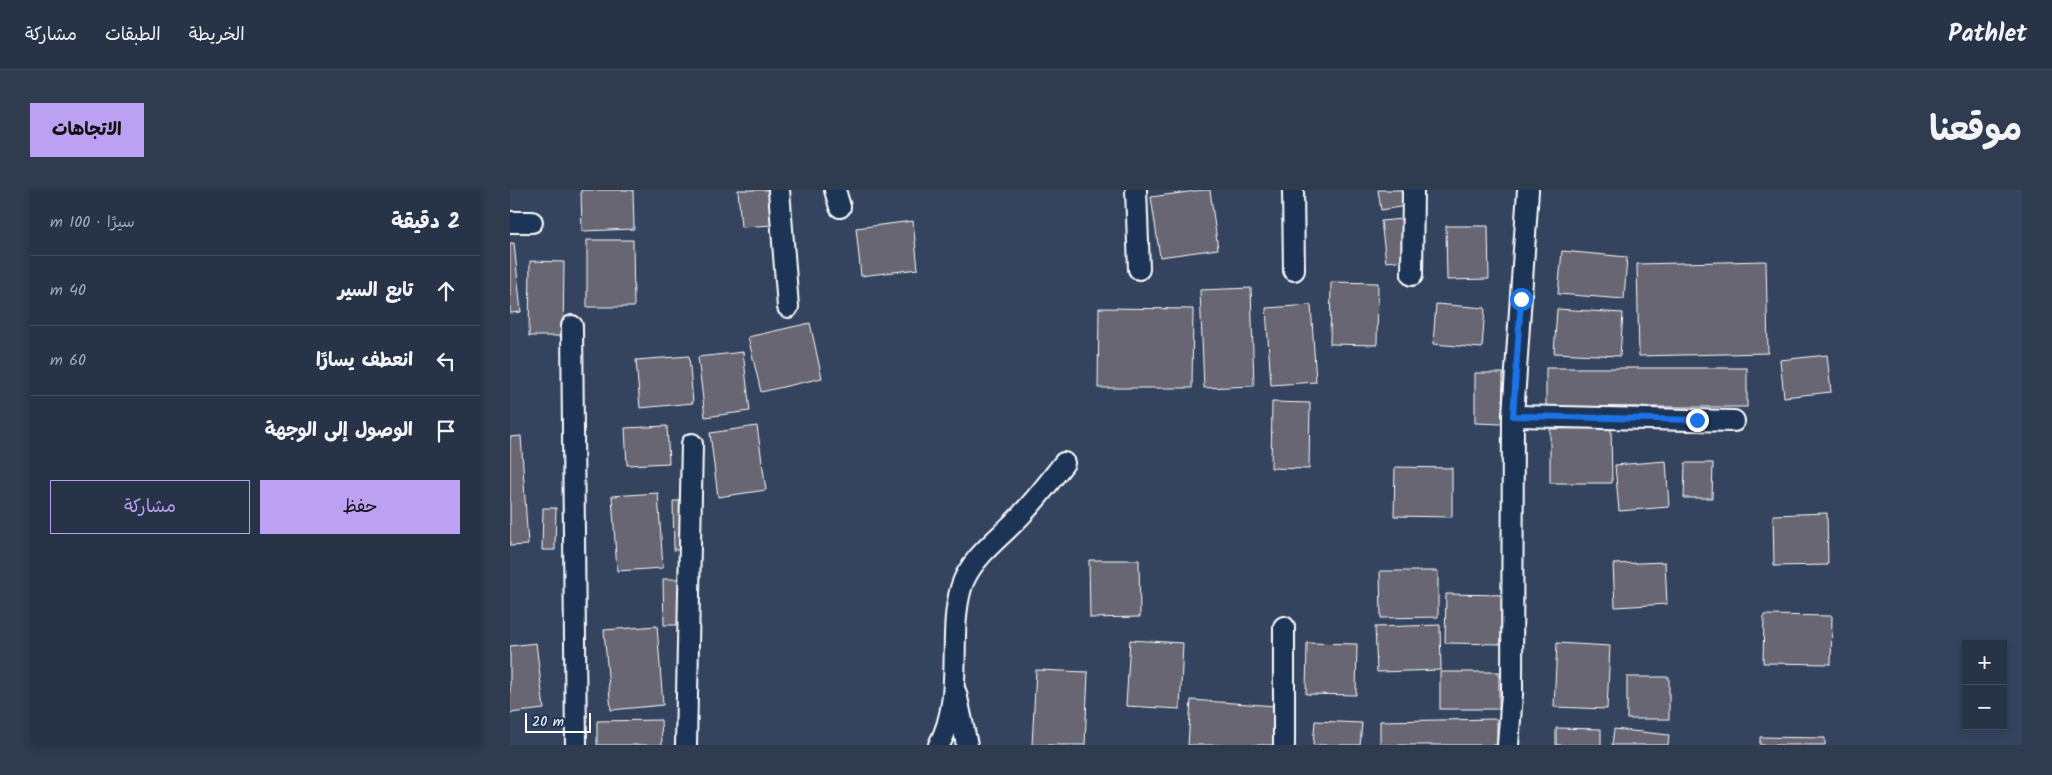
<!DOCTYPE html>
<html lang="ar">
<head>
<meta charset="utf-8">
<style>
  :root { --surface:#273347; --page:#2f3b4e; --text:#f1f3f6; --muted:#a4aab4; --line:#434e60; --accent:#bca0f2 }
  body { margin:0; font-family:Kalam,"Playpen Sans Arabic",sans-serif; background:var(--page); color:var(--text); direction:rtl }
  .controls { position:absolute; right:15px; bottom:15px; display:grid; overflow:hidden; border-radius:0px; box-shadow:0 2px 8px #0003 }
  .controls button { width:45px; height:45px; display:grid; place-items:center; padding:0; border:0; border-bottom:1px solid var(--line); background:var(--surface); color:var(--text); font:25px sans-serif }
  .scale { position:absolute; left:15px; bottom:12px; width:66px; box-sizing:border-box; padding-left:5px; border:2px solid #fff; border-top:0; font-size:14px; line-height:18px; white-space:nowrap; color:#fff; -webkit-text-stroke:4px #1d3557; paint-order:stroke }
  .stop { position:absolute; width:15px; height:15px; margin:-11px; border:4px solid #1a73e8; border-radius:50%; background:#fff }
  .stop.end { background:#1a73e8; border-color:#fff; box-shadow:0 1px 5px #0008 }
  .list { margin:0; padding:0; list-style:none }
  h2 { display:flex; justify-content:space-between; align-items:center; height:65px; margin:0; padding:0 20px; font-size:21px }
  h2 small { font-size:16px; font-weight:400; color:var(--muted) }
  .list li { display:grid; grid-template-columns:32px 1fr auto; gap:15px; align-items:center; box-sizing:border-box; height:70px; padding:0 20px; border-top:1px solid var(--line) }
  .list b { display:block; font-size:19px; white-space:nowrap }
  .list em { font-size:16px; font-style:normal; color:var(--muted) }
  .actions { display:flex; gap:10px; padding:15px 20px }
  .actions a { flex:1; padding:11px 0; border:1px solid var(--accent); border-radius:0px; text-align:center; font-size:18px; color:var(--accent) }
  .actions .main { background:var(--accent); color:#111 }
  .icon { flex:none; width:28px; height:28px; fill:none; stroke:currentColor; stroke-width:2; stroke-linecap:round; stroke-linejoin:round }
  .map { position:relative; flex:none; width:1512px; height:555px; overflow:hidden; direction:ltr; border-radius:0px }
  header { display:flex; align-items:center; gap:30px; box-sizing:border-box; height:70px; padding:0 25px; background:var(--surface); border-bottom:1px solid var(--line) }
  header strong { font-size:24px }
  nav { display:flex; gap:28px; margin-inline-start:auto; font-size:18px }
  .intro { display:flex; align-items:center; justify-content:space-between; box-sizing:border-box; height:120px; padding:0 30px }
  h1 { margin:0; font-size:35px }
  .button { padding:12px 22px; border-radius:0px; background:var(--accent); color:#111; font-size:18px; font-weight:700 }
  main { display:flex; gap:30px; padding:0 30px }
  aside { flex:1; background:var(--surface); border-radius:0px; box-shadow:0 2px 8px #0003 }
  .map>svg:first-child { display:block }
  .building { fill:#686672; stroke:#fff }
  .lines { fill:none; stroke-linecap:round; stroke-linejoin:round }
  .minor-casing { stroke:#fff; stroke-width:24 }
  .minor { stroke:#1d3557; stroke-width:20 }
  .route { stroke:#1a73e8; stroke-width:6 }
</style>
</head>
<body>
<header>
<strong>Pathlet</strong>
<nav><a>الخريطة</a><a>الطبقات</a><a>مشاركة</a></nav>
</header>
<div class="intro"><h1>موقعنا</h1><a class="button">الاتجاهات</a></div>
<main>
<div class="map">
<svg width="1512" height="555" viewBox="0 0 1512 555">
  <rect width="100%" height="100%" fill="#34445f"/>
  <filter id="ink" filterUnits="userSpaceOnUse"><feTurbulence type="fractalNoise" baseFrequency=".02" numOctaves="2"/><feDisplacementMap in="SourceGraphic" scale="10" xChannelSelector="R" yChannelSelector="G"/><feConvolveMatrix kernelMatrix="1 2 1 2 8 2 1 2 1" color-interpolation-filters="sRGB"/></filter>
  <g filter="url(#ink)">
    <!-- building -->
    <g class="building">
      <polygon points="71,0 123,0 124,39 72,41"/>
      <polygon points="228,0 261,0 263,35 231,37"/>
      <polygon points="693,0 700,0 708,59 650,67 641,7"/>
      <polygon points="868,0 893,0 896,16 871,20"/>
      <polygon points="892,29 897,70 876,72 871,31"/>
      <polygon points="403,31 408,79 351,86 346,38"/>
      <polygon points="936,36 978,36 979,89 937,90"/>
      <polygon points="77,50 123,50 124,117 77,117"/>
      <polygon points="0,53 4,53 11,122 0,123"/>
      <polygon points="1052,61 1117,67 1114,109 1048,104"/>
      <polygon points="20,71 54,72 53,146 19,146"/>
      <polygon points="1256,71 1258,163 1129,166 1127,74"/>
      <polygon points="821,92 868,93 867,155 820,154"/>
      <polygon points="741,98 744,196 694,198 690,100"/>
      <polygon points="926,114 975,118 972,158 923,154"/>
      <polygon points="801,115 806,192 761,195 756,118"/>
      <polygon points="589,118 683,119 682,198 588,198"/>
      <polygon points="1047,119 1113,123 1110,166 1044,163"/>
      <polygon points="300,133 312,188 251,202 238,147"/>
      <polygon points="233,162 240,221 195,227 188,167"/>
      <polygon points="1317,165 1321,202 1274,207 1270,170"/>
      <polygon points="179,166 183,213 130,218 126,170"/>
      <rect x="1036" y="178" width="201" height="39"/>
      <polygon points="965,183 993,183 992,234 965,233"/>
      <polygon points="762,212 800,213 799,279 761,278"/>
      <polygon points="157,236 159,273 117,275 115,238"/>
      <polygon points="247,236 256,300 208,307 200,243"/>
      <polygon points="1101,238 1102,293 1040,293 1040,239"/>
      <polygon points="11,246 18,355 0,356 0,247"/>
      <polygon points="1156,271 1159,317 1109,321 1105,275"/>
      <polygon points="1175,273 1203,273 1202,308 1174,308"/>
      <polygon points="885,277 942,278 942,327 884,326"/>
      <polygon points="148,303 153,378 107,381 102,306"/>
      <polygon points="163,311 173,311 174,360 164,360"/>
      <polygon points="33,318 46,318 45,360 32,360"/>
      <polygon points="1317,323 1318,375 1264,376 1263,325"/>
      <polygon points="579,370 629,370 630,427 580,428"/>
      <polygon points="1155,372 1157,414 1105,417 1103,374"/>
      <polygon points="870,381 928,381 928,427 871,428"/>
      <polygon points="153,389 173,389 173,435 154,435"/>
      <polygon points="936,404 994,405 993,454 935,453"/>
      <polygon points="1254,425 1322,426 1321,474 1253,473"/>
      <polygon points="930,435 931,480 867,482 865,437"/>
      <polygon points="147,436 153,515 101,520 94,440"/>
      <polygon points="620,450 673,453 670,519 616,516"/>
      <polygon points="26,453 34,519 0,523 0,456"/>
      <polygon points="797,453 847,454 846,505 796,504"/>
      <polygon points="1047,453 1100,456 1097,519 1044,517"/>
      <polygon points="526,480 578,482 575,555 522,555"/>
      <rect x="930" y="482" width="59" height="37"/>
      <rect x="1117" y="487" width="42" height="42"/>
      <polygon points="681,510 766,516 763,555 678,555"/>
      <polygon points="987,529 987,555 870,555 870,531"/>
      <polygon points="151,530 152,555 87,555 87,531"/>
      <polygon points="805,531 852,533 850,555 803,555"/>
      <polygon points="1046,538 1091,539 1091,555 1046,555"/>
      <polygon points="1104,539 1159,545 1158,555 1102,555"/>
      <polygon points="1250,547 1315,548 1315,555 1250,555"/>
    </g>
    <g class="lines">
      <defs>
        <g id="minor">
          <polyline points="269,0 278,117"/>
          <polyline points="325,0 330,17"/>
          <polyline points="626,0 629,79"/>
          <polyline points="783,0 784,80"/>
          <polyline points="0,32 22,32"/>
          <polyline points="902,85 903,0"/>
          <polyline points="62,136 66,555"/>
          <polyline points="1003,226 1224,231"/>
          <polyline points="774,437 774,555"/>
          <polyline points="446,503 457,555"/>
          <polyline points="176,555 182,254"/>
          <path d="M 429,555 C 455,507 437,447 451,398 C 460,367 493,346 513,323 C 528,307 541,290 554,273"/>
          <polyline points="998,555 1002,504 1003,226 1018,0"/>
        </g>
      </defs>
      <!-- minor casing -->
      <use href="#minor" class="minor-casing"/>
      <!-- minor -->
      <use href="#minor" class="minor"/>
    </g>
  </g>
  <g class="lines" filter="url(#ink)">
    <!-- route -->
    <polyline class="route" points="1011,109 1003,226 1187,230"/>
  </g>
</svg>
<div class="controls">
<button>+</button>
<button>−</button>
</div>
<div class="scale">20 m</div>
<div class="stop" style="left:1011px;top:109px"></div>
<div class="stop end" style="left:1187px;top:230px"></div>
</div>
<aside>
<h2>2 دقيقة<small>سيرًا · 100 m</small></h2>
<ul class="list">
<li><svg class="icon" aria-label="ahead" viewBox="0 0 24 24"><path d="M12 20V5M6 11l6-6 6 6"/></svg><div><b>تابع السير</b></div><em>40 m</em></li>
<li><svg class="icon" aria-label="left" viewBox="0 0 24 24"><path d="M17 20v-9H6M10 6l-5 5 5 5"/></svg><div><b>انعطف يسارًا</b></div><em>60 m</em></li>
<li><svg class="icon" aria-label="arrive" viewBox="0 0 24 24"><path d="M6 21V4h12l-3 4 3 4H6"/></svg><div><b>الوصول إلى الوجهة</b></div></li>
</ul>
<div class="actions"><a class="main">حفظ</a><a>مشاركة</a></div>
</aside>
</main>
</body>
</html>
